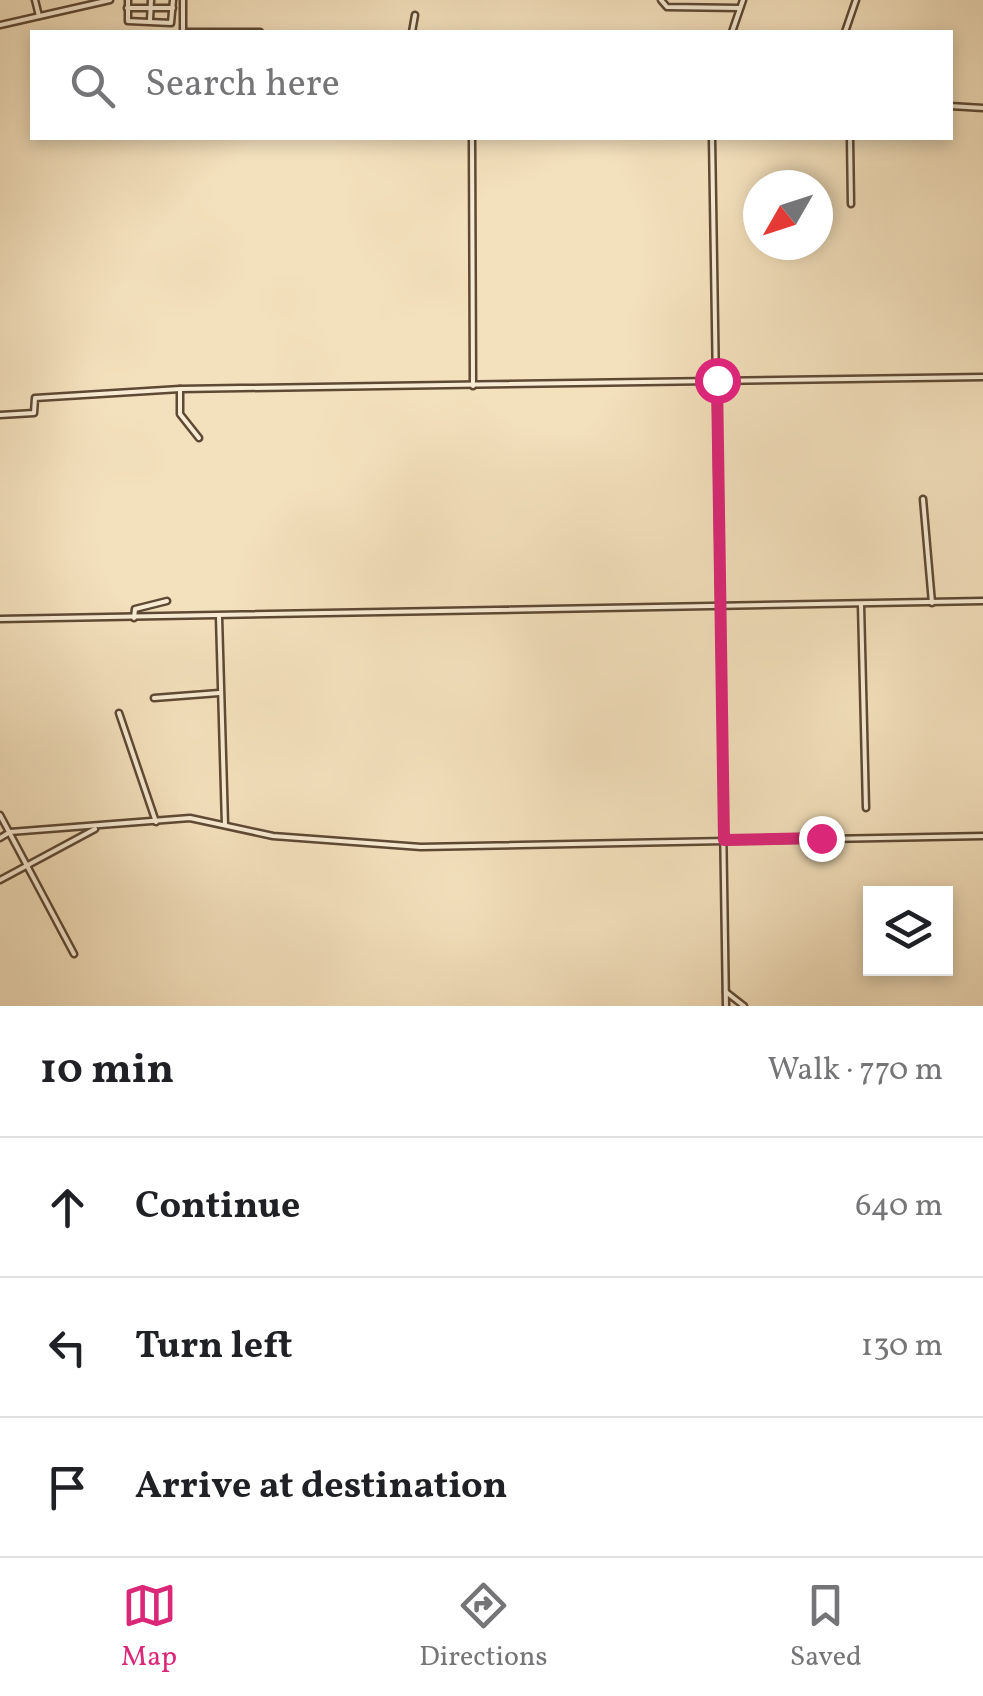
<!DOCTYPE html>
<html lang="en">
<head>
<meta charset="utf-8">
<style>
  :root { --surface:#fff; --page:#f2f2f2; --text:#202124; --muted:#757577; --line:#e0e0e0; --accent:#db2777 }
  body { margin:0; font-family:Vollkorn,serif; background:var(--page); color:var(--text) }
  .controls { position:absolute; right:30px; bottom:30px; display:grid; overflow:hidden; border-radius:0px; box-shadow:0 5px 15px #0003 }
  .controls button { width:90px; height:90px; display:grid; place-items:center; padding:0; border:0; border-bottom:2px solid var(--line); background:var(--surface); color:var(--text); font:50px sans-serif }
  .compass { position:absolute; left:743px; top:170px; width:90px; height:90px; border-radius:50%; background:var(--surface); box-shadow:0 5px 15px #0003; rotate:231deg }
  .stop { position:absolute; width:30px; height:30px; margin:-22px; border:8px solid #db2777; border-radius:50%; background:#fff }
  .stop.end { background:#db2777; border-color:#fff; box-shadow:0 2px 10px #0008 }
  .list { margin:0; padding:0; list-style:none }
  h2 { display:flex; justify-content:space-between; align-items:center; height:130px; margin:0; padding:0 40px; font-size:42px }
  h2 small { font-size:32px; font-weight:400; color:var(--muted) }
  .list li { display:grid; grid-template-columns:65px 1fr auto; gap:30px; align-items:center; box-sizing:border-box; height:140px; padding:0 40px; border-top:2px solid var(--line) }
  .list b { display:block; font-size:38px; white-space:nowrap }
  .list em { font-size:32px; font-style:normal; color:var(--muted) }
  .icon { flex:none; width:55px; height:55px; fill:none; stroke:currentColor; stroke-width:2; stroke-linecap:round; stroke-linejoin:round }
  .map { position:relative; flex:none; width:983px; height:1006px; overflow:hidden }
  .search { position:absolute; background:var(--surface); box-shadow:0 5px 15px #0003; left:30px; right:30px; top:30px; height:110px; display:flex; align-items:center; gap:25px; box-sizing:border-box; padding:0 35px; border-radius:0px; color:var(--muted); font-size:38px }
  .sheet { height:550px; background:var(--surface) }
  nav { display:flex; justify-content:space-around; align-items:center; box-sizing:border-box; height:140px; border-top:2px solid var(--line); background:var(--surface); font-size:28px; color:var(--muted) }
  nav a { display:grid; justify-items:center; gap:5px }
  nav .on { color:var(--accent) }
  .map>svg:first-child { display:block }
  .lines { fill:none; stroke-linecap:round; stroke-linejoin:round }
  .minor-casing { stroke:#5e4934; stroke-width:9 }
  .minor { stroke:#f7ebd3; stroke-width:4 }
  .route { stroke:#db2777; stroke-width:12 }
</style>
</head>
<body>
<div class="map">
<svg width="983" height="1006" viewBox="0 0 983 1006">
  <rect width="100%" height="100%" fill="#f3e0bc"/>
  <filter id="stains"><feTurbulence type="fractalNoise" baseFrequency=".002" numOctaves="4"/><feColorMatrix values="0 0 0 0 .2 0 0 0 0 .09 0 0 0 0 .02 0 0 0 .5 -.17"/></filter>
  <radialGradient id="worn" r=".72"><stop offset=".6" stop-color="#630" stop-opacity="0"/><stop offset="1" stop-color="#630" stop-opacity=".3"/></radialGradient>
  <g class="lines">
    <defs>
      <g id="minor">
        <polyline points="35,0 39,16"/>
        <polyline points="128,0 128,21 171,23 173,0"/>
        <polyline points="183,0 183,32 260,32"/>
        <polyline points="661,0 667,7 740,8"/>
        <polyline points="127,8 173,8"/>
        <polyline points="150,20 151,0"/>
        <polyline points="0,25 110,0"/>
        <polyline points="412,32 415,15"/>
        <polyline points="732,32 743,0"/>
        <polyline points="845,32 856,0"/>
        <polyline points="950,106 983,108"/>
        <polyline points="472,138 473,386"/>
        <polyline points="712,138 726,1006"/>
        <polyline points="850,138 851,204"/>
        <polyline points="180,389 180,414 199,438"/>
        <polyline points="0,415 34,413 35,398 180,389 983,377"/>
        <polyline points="923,499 932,603"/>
        <polyline points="861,605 866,808"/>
        <polyline points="219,617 225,825"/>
        <polyline points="134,618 135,609 167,601"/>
        <polyline points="0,619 983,601"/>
        <polyline points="154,698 219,693"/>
        <polyline points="119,713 156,822"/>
        <polyline points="0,815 74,954"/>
        <polyline points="0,838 10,832 190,818 273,836 421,847 983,836"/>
        <polyline points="0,880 95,829"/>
        <polyline points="726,992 744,1006"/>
      </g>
    </defs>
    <!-- minor casing -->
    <use href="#minor" class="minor-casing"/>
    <!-- minor -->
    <use href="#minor" class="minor"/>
  </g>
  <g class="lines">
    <!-- route -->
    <polyline class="route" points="717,380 724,840 821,838"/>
  </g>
  <rect width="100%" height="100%" filter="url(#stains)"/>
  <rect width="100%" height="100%" fill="url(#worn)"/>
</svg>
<div class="controls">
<button><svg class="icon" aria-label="layers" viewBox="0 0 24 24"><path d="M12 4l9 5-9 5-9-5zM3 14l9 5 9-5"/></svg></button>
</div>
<svg class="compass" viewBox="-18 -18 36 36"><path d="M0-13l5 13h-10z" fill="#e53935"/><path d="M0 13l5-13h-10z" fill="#757577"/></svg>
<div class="stop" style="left:717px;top:380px"></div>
<div class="stop end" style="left:821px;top:838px"></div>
<div class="search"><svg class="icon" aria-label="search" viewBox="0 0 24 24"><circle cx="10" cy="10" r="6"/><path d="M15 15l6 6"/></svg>Search here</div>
</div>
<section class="sheet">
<h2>10 min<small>Walk · 770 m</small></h2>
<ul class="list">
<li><svg class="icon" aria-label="ahead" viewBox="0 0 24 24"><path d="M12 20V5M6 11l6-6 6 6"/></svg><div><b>Continue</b></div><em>640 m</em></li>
<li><svg class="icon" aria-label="left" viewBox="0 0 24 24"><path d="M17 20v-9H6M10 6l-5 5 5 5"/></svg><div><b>Turn left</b></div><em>130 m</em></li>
<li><svg class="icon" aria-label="arrive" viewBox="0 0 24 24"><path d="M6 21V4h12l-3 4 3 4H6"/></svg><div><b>Arrive at destination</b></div></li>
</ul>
</section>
<nav>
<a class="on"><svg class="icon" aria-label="map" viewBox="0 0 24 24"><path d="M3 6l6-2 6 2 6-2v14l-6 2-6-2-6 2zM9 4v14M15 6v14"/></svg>Map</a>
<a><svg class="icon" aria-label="directions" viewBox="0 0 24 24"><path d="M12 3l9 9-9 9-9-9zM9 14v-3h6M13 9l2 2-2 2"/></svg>Directions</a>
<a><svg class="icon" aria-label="saved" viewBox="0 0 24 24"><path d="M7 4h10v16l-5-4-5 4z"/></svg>Saved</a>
</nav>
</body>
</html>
